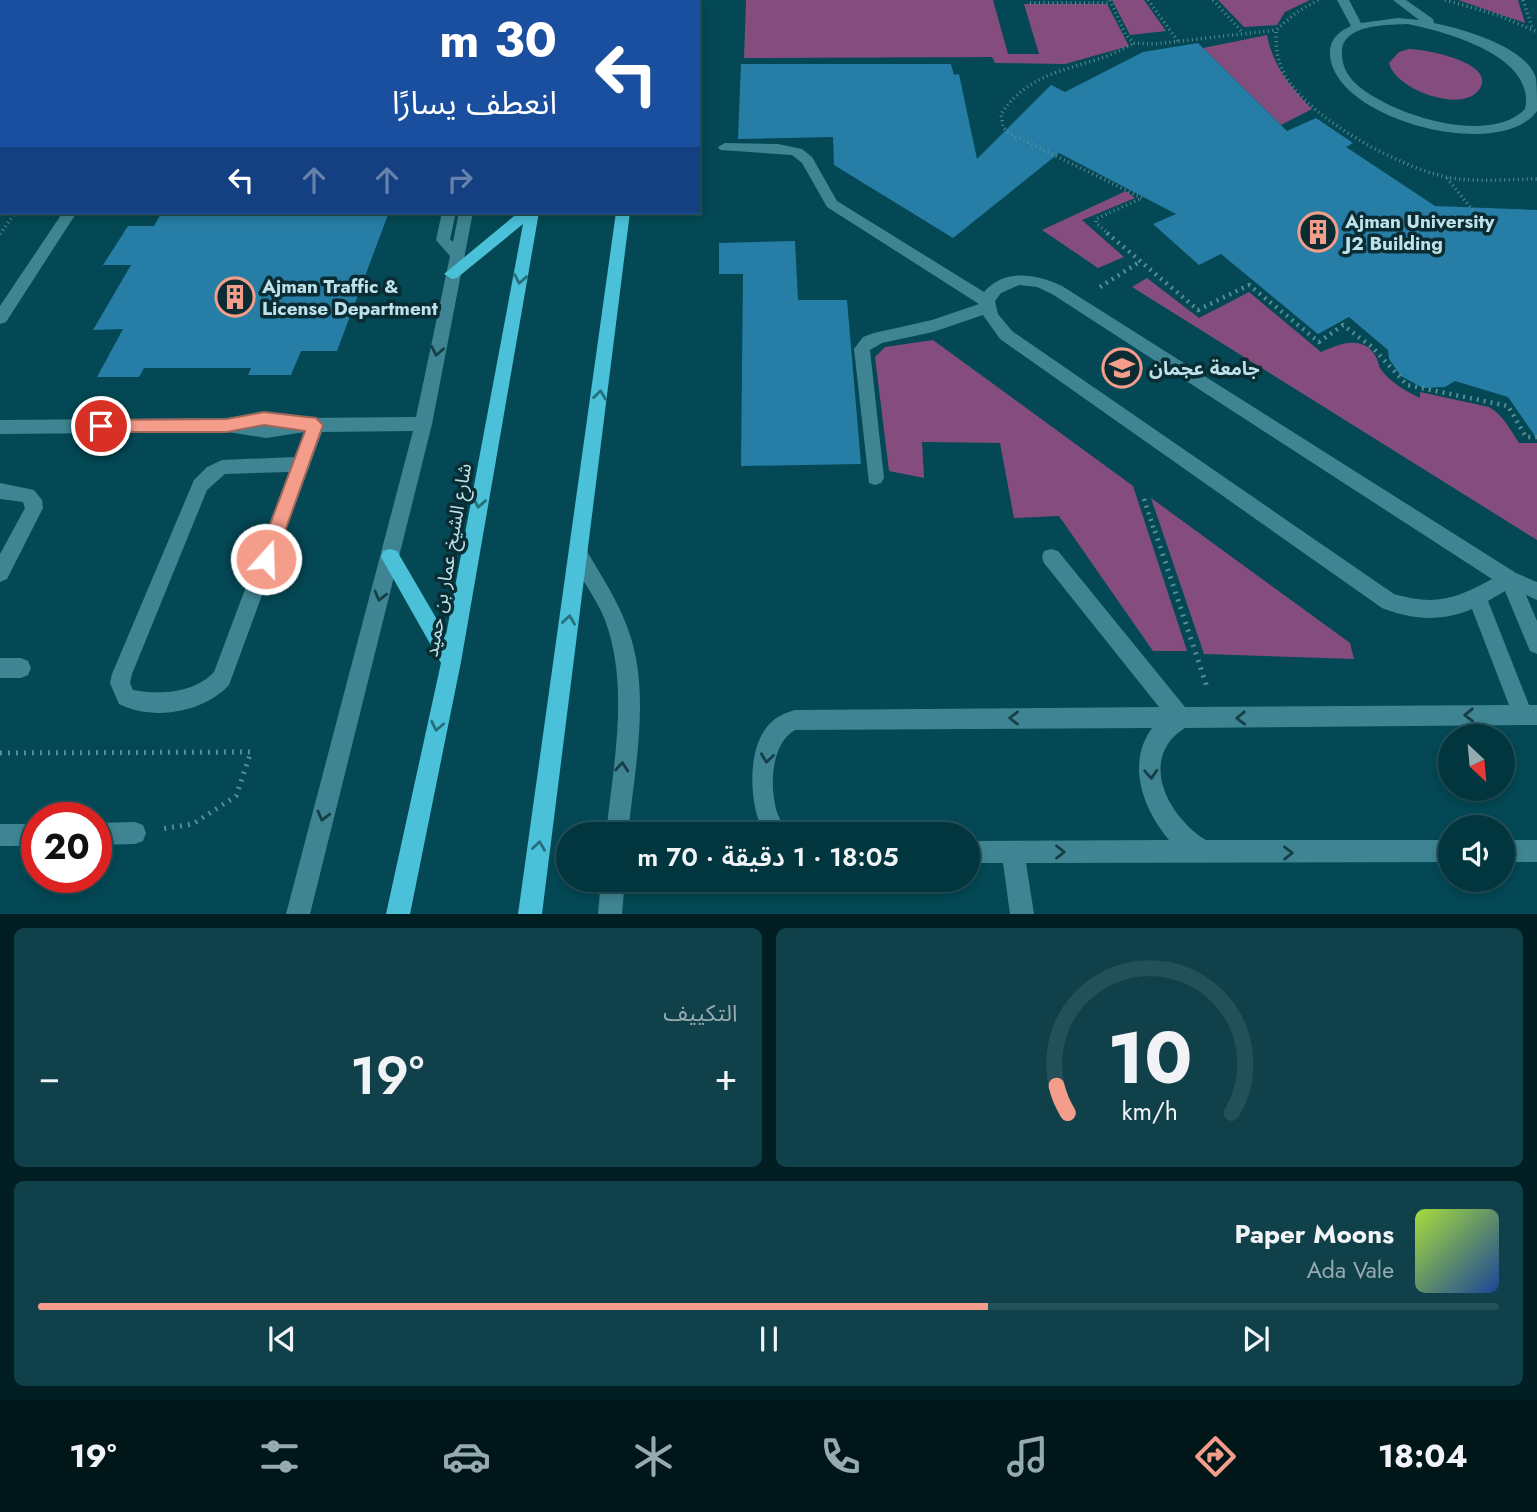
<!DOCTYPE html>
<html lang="ar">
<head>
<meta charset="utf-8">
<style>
	body { margin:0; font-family:Jost,"Noto Sans Arabic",sans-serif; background:#10414a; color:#f1f3f6; direction:rtl; height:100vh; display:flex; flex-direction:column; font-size:26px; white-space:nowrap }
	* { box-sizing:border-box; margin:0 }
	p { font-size:23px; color:#96abb0 }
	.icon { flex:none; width:38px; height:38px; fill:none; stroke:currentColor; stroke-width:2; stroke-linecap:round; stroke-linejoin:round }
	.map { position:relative; height:914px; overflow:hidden; direction:ltr }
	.panel { display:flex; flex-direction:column; gap:14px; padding:14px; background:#011e23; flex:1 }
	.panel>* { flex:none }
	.hud { position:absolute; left:0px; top:0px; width:700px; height:214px; box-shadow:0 4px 10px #0003,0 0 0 2px #235059; direction:rtl; background:#1a4fa0; color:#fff; overflow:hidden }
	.needle { width:46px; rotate:154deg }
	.controls { position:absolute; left:1438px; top:724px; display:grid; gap:14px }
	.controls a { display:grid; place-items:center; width:77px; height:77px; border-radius:50%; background:#02363f; box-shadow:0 4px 10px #0003,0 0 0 2px #235059; font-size:35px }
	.speed { position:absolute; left:21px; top:802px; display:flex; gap:14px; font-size:35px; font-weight:700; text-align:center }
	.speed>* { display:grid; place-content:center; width:91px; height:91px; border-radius:50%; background:#02363f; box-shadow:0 4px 10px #0003,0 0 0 2px #235059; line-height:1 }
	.speed .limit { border:10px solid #d22; background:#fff; color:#111 }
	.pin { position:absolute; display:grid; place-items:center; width:60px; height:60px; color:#fff; margin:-30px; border:4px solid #fff; border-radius:50%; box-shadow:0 2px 7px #0007 }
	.me { position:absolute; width:77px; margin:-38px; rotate:20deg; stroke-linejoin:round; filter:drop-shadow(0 0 5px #0008) }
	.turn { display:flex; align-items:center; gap:24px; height:147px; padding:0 28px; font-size:32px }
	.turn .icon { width:91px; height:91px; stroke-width:2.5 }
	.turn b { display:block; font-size:49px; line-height:60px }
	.lanes { display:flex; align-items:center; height:66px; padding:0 28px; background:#0003; justify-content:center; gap:35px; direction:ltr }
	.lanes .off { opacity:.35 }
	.big { font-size:52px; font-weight:600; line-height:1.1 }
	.panel .widget { flex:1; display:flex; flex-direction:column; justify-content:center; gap:10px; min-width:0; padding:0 24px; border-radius:10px; background:#10414a }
	.panel .dial { align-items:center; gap:0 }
	.dial svg { height:182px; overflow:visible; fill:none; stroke:#235059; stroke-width:7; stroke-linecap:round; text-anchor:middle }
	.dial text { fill:#f1f3f6; stroke:none }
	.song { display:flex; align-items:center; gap:21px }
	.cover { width:84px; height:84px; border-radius:10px; background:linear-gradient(135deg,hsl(80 70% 55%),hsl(220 70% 35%)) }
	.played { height:7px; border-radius:4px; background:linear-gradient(90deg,#f49d8b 65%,#235059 65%) }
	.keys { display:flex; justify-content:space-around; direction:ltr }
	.heat { display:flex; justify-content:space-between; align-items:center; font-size:38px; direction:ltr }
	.panel .tiles { flex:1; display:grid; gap:14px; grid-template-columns:1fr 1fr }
	.widget:last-child { grid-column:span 2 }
	.trip { position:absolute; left:556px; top:822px; width:424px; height:70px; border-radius:35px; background:#02363f; box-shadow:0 4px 10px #0003,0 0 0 2px #235059; font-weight:600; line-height:70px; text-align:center; direction:rtl }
	.dock { display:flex; height:112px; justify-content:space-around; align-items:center; background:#011619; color:#96abb0 }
	.dock .icon { width:49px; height:49px }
	.dock .active { color:#f49d8b }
	.dock b { font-size:32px; color:#f1f3f6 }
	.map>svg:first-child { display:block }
	.green { fill:#854d7d }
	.building { fill:#267ea6 }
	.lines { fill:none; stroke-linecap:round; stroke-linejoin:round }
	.path-far2 { stroke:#568d97; stroke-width:3.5; stroke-dasharray:1 3.5; stroke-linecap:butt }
	.path-far1 { stroke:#568d97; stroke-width:4.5; stroke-dasharray:2 5; stroke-linecap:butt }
	.path { stroke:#568d97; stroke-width:5; stroke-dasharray:2 6; stroke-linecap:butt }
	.minor { fill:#3f8492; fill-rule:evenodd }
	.major { fill:#4ac1d8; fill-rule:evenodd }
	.oneway { stroke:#276f7d }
	.oneway2 { stroke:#153e45 }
	.route { fill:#f49d8b; stroke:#9f665a; stroke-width:2 }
	.labels { text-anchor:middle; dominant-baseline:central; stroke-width:7; stroke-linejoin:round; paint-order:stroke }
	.poi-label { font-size:19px; font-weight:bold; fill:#bde2ea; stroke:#0a2c32; text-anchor:start }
	.street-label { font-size:19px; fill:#bde2ea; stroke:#0a2c32 }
</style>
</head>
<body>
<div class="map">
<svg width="1537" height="914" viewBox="0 0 1537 914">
	<rect width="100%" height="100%" fill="#034854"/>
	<path class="green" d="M746 0H993L1008 54H1039L1024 4H1107L1129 46 1065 64 995 63 992 57 744 58Z
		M1112 0H1144L1166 31 1130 35Z
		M1218 0H1310L1285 12 1277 25 1244 27Z
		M1458 0H1518L1525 23Z
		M1267 35C1273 66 1290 87 1312 109L1281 125 1203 48Z
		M1409 49C1424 49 1501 63 1478 91 1459 113 1395 89 1389 63L1399 52Z
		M1126 191 1135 198 1082 220 1124 257 1098 268 1042 230Z
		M1147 278 1199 318 1249 292 1321 352C1339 344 1363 334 1376 357 1378 360 1378 364 1380 368 1388 381 1407 392 1420 398V392L1489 407C1504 416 1509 428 1519 443H1537V540L1132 287Z
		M933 340 1133 486 1187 651H1153L1059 516 1014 518 1000 443 922 442 924 478 889 471 875 357 885 347Z
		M1151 498 1350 643 1354 659 1204 654Z"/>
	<path class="building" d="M1198 43 1287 131 1316 118 1353 143 1346 147 1435 206 1537 210V439L1508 397 1455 381 1445 387 1423 388 1401 376 1389 359 1388 350 1349 317 1318 334 1221 254 1199 265 1153 224 1176 214 1059 153 953 238 834 165 833 137 738 139 741 64H951L954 75 959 74 977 159 1051 85 1065 92 1143 52Z
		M162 212H389L337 351H301L291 375H248L251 368H144L139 377H97L123 329 93 330 131 265H103L128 226H154Z
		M795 241 798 300H847L861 464 741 466 743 274H719V243Z"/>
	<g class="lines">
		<path class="path-far2" d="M1110 0 1125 34 1134 43 1155 44 1276 30
			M1148 0 1178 41
			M1213 0 1243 33
			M1318 0 1297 12 1276 30C1276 42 1276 55 1281 67 1300 115 1397 166 1446 177 1476 183 1507 179 1537 179
			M1445 0 1498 15 1537 32
			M1523 0 1533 30
			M1030 3H1111
			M1447 178 1486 227
			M0 234 16 212
			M1109 234 1096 223V219L1142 198 1009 133 1003 127 1001 114C1035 63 1086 72 1134 43"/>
		<path class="path-far1" d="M1107 233 1198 310 1249 285 1319 342 1343 325 1372 347 1407 385 1508 406 1526 437H1537
			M1100 287 1141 261
			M1144 499 1155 533"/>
		<path class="path" d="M1155 531 1207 687
			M0 753 251 752 236 796 193 824 161 829"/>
		<path class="minor" d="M509 0H521L508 2Z
			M1337 0H1349L1361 23 1398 18 1419 20 1393 0H1406L1433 19 1434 23C1462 29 1526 46 1536 78 1537 88 1537 101 1537 111 1500 163 1332 119 1330 54 1329 40 1339 31 1351 26ZM1408 24C1442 31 1537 55 1525 109 1489 147 1388 114 1355 83 1347 75 1342 65 1342 54 1340 24 1387 25 1408 24Z
			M725 143 778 144 802 149 812 157 837 201 984 292C1006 268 1036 274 1062 286L1516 573 1537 582V600L1526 595 1537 621V654L1530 651 1505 591 1488 601 1529 705H1537V725L1185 728C1137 758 1168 817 1206 840H1451V862L1026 863 1034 914H1010L1003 863H968V841L1169 840C1143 809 1126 764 1152 728L795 730C770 744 769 790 778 815 781 822 786 828 789 835H765C748 806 745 741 775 719 780 715 788 712 795 710L1159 707 1044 563 1042 557 1044 551 1051 549 1058 551 1185 707 1509 705 1472 609C1441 622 1413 620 1382 608L1000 339 983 315 933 332 882 343 870 350 884 478 881 483 875 485 869 483 854 349 863 337 874 333 932 320 979 304 827 207 802 163 792 155 720 150 718 147ZM1019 285 1037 287 1052 294 1492 579C1455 599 1436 606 1394 594L1012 331 998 314 995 301 1001 293Z
			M63 212H77L6 322 0 324V306Z
			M442 212H456L450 239 453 242 459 212H473L432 424 310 914H286L413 431 322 432 229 685C203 713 153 721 119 704L110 683 112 674 194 480 207 467 222 460 295 457 305 432 266 438 228 432 0 434V420L227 418 263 413 298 418 416 417 450 256 436 240ZM289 472 214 672C194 693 162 695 133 690L130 683 132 674 207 490 225 474Z
			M0 483 34 490 42 500 43 508 7 579 0 582V554L25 508 23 502 0 499Z
			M578 546 585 548C602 577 621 605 631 638 650 700 634 772 628 835H606C613 765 630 688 605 620 596 597 579 577 569 554L571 548Z
			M0 658H21L28 661 31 668 28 675 21 678H0Z
			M135 822 143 825 146 833 143 841 135 844 96 845V823Z
			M0 824H37V846H0Z
			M1503 840H1537V862H1503Z
			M601 880H625L622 914H598Z"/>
		<path class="major" d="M570 0H582V2H570Z
			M610 0H622L609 2Z
			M645 0H657L644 2Z
			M519 212H539L461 662 410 914H386L441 663 381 557 383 551 390 549 397 551 446 635 523 224 457 278 452 279 444 274Z
			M616 212H630L542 914H518Z"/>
	</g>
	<defs><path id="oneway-chevron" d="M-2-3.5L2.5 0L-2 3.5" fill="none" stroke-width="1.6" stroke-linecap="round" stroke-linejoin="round" transform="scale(1.75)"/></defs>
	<g class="oneway">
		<use href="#oneway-chevron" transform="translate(520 279) rotate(100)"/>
		<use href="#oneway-chevron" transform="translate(600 395) rotate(-83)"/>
		<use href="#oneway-chevron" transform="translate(479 503) rotate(100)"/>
		<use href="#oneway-chevron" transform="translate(569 620) rotate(-82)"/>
		<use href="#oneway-chevron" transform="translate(437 726) rotate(102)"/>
		<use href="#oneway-chevron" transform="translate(539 846) rotate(-82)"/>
	</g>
	<g class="oneway2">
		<use href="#oneway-chevron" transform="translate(437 351) rotate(101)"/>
		<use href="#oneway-chevron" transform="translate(380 596) rotate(105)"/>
		<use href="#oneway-chevron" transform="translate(1469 715) rotate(179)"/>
		<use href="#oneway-chevron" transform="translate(1014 718) rotate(-180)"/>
		<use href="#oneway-chevron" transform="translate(1241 718) rotate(179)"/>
		<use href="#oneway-chevron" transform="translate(767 758) rotate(98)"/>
		<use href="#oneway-chevron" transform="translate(622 767) rotate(-85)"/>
		<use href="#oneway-chevron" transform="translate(1151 774) rotate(87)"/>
		<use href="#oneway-chevron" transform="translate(323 816) rotate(105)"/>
		<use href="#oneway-chevron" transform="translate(1060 852)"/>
		<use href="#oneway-chevron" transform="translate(1288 853) rotate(-1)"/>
	</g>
	<path class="route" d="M264 412 316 418 323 425 275 559 272 565 266 567 260 565 257 559 305 431 264 425 227 432H101L93 426 101 420 227 419Z"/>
	<defs>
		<g id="building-ring" transform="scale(2.0125)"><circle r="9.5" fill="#0a2c32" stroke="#f49d8b" stroke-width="1.5"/><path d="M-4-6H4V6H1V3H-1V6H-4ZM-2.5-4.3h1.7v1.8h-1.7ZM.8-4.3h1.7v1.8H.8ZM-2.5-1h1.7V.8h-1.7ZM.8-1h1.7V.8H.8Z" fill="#f49d8b"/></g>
		<g id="university-ring" transform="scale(2.0125)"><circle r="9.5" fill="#0a2c32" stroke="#f49d8b" stroke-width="1.5"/><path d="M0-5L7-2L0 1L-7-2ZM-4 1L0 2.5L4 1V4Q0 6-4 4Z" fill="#f49d8b"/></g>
	</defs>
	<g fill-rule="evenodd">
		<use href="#building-ring" x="1318" y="232"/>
		<use href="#building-ring" x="235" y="297"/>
		<use href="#university-ring" x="1122" y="368"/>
	</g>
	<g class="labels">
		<g class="poi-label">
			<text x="1345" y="221">Ajman University<tspan x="1345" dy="22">J2 Building</tspan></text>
			<text x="262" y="286">Ajman Traffic &amp;<tspan x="262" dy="22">License Department</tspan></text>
			<text x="1149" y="368">جامعة عجمان</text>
		</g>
		<g class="street-label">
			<text transform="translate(448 560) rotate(-80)">شارع الشيخ عمار بن حميد</text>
		</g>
	</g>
</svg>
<div class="controls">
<a><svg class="needle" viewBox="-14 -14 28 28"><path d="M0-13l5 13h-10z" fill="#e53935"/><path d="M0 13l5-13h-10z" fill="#96abb0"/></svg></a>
<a><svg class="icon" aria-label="sound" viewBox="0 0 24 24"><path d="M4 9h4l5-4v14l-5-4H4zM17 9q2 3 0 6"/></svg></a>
</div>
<div class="speed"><div class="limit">20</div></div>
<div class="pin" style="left:101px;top:426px;background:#d93025"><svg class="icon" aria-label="arrive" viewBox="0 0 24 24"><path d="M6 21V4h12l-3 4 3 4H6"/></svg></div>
<svg class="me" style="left:266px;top:559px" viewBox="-20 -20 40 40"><circle r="17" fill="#f49d8b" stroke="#fff" stroke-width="3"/><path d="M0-11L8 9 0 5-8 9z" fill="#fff"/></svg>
<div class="trip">18:05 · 1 دقيقة · 70 m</div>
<div class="hud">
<div class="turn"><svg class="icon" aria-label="left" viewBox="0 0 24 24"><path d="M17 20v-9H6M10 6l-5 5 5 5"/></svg><div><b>30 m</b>انعطف يسارًا</div></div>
<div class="lanes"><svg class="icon" aria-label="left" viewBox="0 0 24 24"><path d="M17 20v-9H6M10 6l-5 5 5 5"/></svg><svg class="icon off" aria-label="ahead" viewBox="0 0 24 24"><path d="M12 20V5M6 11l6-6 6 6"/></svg><svg class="icon off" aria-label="ahead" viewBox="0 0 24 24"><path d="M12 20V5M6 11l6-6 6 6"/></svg><svg class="icon off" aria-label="right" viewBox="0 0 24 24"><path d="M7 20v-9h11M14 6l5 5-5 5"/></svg></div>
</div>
</div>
<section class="panel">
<div class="tiles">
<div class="widget dial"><svg viewBox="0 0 100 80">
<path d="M14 69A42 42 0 1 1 86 69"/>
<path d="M14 69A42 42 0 0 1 9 57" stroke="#f49d8b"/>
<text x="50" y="56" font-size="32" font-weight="700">10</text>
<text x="50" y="72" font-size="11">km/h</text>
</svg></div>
<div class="widget"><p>التكييف</p>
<div class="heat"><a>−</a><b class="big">19°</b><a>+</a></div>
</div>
<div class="widget">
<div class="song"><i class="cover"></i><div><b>Paper Moons</b><p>Ada Vale</p></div></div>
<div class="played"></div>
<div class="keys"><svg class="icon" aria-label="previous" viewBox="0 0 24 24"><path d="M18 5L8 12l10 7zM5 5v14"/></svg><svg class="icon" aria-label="pause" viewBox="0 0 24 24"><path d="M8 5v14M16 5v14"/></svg><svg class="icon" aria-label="next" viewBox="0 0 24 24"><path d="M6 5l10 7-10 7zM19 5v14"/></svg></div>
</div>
</div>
</section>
<nav class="dock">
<b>18:04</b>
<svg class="icon active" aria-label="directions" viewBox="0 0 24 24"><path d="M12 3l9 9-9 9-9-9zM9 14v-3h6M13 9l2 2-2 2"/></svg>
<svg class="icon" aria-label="music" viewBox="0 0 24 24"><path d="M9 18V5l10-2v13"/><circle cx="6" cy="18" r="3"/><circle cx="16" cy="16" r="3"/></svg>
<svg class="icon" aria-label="phone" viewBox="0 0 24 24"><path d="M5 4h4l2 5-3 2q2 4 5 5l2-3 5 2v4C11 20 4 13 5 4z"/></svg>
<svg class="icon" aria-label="climate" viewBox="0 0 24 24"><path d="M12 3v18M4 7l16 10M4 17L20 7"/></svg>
<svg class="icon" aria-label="car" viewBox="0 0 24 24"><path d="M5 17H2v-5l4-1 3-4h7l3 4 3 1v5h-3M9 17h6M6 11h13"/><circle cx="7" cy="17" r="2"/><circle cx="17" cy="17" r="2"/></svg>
<svg class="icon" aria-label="filters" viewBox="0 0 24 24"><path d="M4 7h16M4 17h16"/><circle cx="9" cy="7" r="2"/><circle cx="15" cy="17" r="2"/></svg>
<b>19°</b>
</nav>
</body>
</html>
